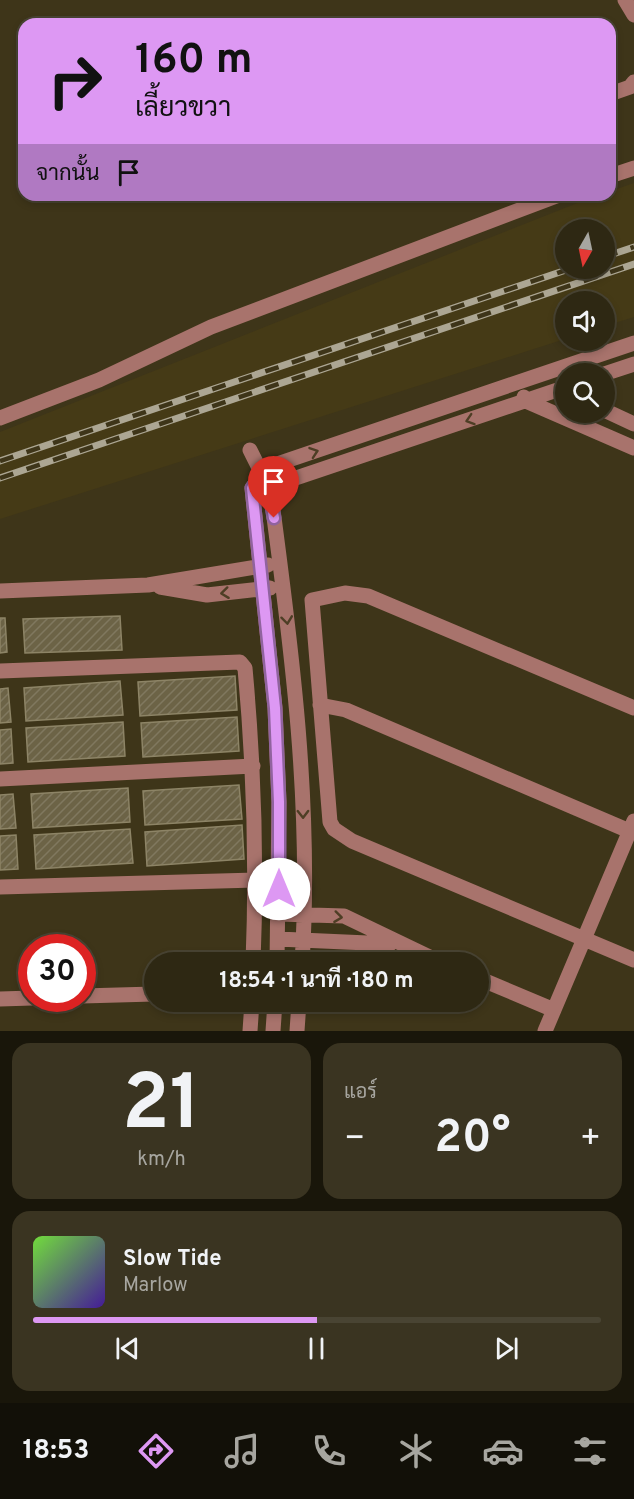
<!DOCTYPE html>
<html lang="th">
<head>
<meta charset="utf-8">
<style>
	body { margin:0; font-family:Overpass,Sarabun,sans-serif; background:#3a3421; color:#f1f3f6; height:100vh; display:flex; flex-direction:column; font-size:22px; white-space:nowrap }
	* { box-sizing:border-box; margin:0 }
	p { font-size:20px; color:#a7a6a0 }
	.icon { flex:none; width:33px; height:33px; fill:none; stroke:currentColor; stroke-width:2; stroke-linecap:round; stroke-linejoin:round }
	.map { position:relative; height:1031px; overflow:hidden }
	.details { display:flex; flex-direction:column; gap:12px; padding:12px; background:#19160a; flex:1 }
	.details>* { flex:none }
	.banner { position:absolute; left:18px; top:18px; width:598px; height:183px; border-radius:18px; box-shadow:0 3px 9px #0003,0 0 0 2px #494433; background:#dd98f3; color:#111; overflow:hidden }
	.needle { width:39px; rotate:189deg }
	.fabs { position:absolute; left:555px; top:219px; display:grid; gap:12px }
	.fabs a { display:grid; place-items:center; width:60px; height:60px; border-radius:50%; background:#2e2813; box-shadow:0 3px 9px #0003,0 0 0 2px #494433; font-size:30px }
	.speed { position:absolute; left:18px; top:934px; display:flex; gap:12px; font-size:30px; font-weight:700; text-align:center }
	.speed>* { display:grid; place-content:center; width:78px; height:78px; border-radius:50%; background:#2e2813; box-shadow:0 3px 9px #0003,0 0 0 2px #494433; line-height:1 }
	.speed .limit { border:9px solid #d22; background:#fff; color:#111 }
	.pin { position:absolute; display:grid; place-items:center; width:51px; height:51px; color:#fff; margin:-62px -26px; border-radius:50% 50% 50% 0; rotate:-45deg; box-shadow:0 0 6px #0007 }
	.pin .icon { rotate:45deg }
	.me { position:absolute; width:66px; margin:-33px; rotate:0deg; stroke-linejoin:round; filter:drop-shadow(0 0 4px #0008) }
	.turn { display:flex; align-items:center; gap:21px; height:126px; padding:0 18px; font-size:27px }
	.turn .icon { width:78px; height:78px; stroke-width:2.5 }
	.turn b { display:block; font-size:42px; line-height:51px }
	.then { display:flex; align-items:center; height:57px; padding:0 18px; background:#0003; gap:12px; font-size:22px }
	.big { font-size:45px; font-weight:700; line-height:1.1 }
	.details .card { flex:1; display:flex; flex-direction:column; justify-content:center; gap:9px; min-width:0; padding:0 21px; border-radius:18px; background:#3a3421 }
	.details .dial { align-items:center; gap:0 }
	.dial b { font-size:78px; line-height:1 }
	.song { display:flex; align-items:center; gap:18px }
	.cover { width:72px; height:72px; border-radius:9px; background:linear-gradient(135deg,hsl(100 70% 55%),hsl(260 70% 35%)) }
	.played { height:6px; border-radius:3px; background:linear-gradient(90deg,#dd98f3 50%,#494433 50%) }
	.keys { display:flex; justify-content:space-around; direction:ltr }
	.heat { display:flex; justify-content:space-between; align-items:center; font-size:33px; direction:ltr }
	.details .tiles { flex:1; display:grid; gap:12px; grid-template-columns:1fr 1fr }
	.card:last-child { grid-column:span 2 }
	.trip { position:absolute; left:144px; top:952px; width:345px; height:60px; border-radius:30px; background:#2e2813; box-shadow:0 3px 9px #0003,0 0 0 2px #494433; font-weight:700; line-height:60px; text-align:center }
	.menu { display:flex; height:96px; justify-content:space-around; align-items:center; background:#121008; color:#a7a6a0 }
	.menu .icon { width:42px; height:42px }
	.menu .on { color:#dd98f3 }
	.menu b { font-size:27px; color:#f1f3f6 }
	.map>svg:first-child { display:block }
	.built { fill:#453a16; fill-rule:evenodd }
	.building { fill:url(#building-hatch); stroke:#8d8466; stroke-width:1.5 }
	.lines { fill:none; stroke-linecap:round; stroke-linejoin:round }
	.minor { stroke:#a8736c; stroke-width:15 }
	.rail-casing { stroke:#aca693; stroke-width:7 }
	.rail { stroke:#3e3519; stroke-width:4.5; stroke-dasharray:14; stroke-linecap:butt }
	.oneway { stroke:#4e3e25 }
	.route-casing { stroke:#90639e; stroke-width:15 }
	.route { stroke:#dd98f3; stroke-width:10 }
</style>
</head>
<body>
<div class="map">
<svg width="634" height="1031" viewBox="0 0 634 1031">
	<defs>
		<pattern id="building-hatch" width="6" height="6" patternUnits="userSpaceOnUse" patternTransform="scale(1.5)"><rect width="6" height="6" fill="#6c6346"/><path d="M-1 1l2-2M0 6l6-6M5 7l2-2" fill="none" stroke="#80785f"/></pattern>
	</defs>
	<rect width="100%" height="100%" fill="#3e3519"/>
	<path class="built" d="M634 183V317L605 326 604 302H566L565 339 0 519V432L580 202 600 195H610L611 191ZM566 230H604V268H566Z"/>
	<path class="building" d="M120 616 122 650 25 653 23 619Z
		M0 618H5L7 652 0 653Z
		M235 676 237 710 140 716 138 682Z
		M120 681 123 715 26 721 24 688Z
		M8 688 11 722 0 723V689Z
		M237 717 239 751 143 757 141 723Z
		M123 722 125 756 28 762 26 728Z
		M11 729 13 763 0 764V730Z
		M239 785 242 819 145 825 143 791Z
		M128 788 130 822 33 828 31 794Z
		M13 794 16 828 0 829V795Z
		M242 825 244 859 147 866 145 832Z
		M130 829 133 863 36 869 34 835Z
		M16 835 18 869 0 870V836Z"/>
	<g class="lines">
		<path class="minor" d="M625 0 634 15
			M610 94 630 87 634 82
			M610 176 634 168
			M604 374 634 364
			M524 397 526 401 634 448
			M604 410 634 424
			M0 418 99 380 211 327 559 195
			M250 450 266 482
			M160 587 207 595 270 588
			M0 591 148 585 268 565
			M0 671 240 662 245 668C254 767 257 864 253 963
			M320 705 346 710 634 833
			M634 708 368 596 345 593 312 600 330 822 334 829 352 841 634 960
			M0 779 253 766
			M0 887 256 880
			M279 914 344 916 442 963
			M278 939 390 944
			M277 963 279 802 275 708 252 488 261 475 277 464 634 343
			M302 963C312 806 292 651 271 495L272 489 287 481 566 387
			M478 978 554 1010
			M82 996 154 994
			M0 999 32 998
			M250 1031 252 1002
			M273 1031 275 1002
			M297 1031 299 1002
			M545 1031 634 821"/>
		<g class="rail-casing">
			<path id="rail" d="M604 257 634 247
				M0 461 572 268
				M0 478 634 264"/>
		</g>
		<use href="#rail" class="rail"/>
	</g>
	<defs><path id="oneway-chevron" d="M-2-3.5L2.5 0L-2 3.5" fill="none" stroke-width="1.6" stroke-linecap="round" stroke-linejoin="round" transform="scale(1.5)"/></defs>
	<g class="oneway">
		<use href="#oneway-chevron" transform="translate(470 420) rotate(162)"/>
		<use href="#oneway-chevron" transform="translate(314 452) rotate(-19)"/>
		<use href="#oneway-chevron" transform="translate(225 593) rotate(173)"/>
		<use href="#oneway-chevron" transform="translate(287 620) rotate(83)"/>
		<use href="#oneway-chevron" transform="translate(303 814) rotate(89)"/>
		<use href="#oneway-chevron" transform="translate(338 917) rotate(7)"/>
	</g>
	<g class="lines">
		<g class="route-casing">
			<path id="route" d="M274 518 270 495 272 489 261 476 252 488 275 708 279 802V889"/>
		</g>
		<use href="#route" class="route"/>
	</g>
</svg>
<div class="fabs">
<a><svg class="needle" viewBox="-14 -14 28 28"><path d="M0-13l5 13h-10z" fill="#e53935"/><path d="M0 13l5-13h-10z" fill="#a7a6a0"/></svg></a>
<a><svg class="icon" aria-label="sound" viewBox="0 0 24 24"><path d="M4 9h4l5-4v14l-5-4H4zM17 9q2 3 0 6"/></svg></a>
<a><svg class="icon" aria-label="search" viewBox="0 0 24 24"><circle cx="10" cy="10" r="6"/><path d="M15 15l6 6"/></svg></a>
</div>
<div class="speed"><div class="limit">30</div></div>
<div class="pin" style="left:274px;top:518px;background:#d93025"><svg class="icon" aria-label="arrive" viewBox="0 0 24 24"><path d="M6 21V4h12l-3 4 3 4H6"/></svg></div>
<svg class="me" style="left:279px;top:889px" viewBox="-20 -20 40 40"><circle r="19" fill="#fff"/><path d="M0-13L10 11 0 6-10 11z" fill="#dd98f3"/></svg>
<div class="trip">18:54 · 1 นาที · 180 m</div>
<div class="banner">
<div class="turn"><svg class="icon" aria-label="right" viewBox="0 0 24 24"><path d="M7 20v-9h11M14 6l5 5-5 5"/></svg><div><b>160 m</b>เลี้ยวขวา</div></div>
<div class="then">จากนั้น<svg class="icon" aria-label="arrive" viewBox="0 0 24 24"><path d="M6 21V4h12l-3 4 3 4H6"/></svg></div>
</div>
</div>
<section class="details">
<div class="tiles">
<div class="card dial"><b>21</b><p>km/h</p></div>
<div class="card"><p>แอร์</p>
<div class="heat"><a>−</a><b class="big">20°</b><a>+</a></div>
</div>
<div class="card">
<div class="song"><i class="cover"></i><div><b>Slow Tide</b><p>Marlow</p></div></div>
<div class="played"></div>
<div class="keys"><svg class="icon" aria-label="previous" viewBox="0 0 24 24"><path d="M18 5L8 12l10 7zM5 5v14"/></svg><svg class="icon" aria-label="pause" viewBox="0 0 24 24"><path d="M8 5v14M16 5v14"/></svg><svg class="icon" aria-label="next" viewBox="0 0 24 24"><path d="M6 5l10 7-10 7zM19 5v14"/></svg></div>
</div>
</div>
</section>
<nav class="menu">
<b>18:53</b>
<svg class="icon on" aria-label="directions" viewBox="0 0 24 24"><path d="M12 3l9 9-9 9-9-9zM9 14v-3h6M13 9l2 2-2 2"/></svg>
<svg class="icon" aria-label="music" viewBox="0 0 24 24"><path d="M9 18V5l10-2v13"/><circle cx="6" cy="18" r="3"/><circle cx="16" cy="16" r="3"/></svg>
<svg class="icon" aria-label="phone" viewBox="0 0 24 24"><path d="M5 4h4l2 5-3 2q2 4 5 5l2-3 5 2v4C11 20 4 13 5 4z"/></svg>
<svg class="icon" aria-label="climate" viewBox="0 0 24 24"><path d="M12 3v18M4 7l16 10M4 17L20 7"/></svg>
<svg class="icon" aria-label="car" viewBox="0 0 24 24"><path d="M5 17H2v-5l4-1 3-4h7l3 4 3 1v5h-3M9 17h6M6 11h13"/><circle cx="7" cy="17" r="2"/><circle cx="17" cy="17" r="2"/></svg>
<svg class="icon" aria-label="filters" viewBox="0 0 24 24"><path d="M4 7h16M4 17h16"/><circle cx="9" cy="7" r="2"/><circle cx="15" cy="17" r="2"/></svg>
</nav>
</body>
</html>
